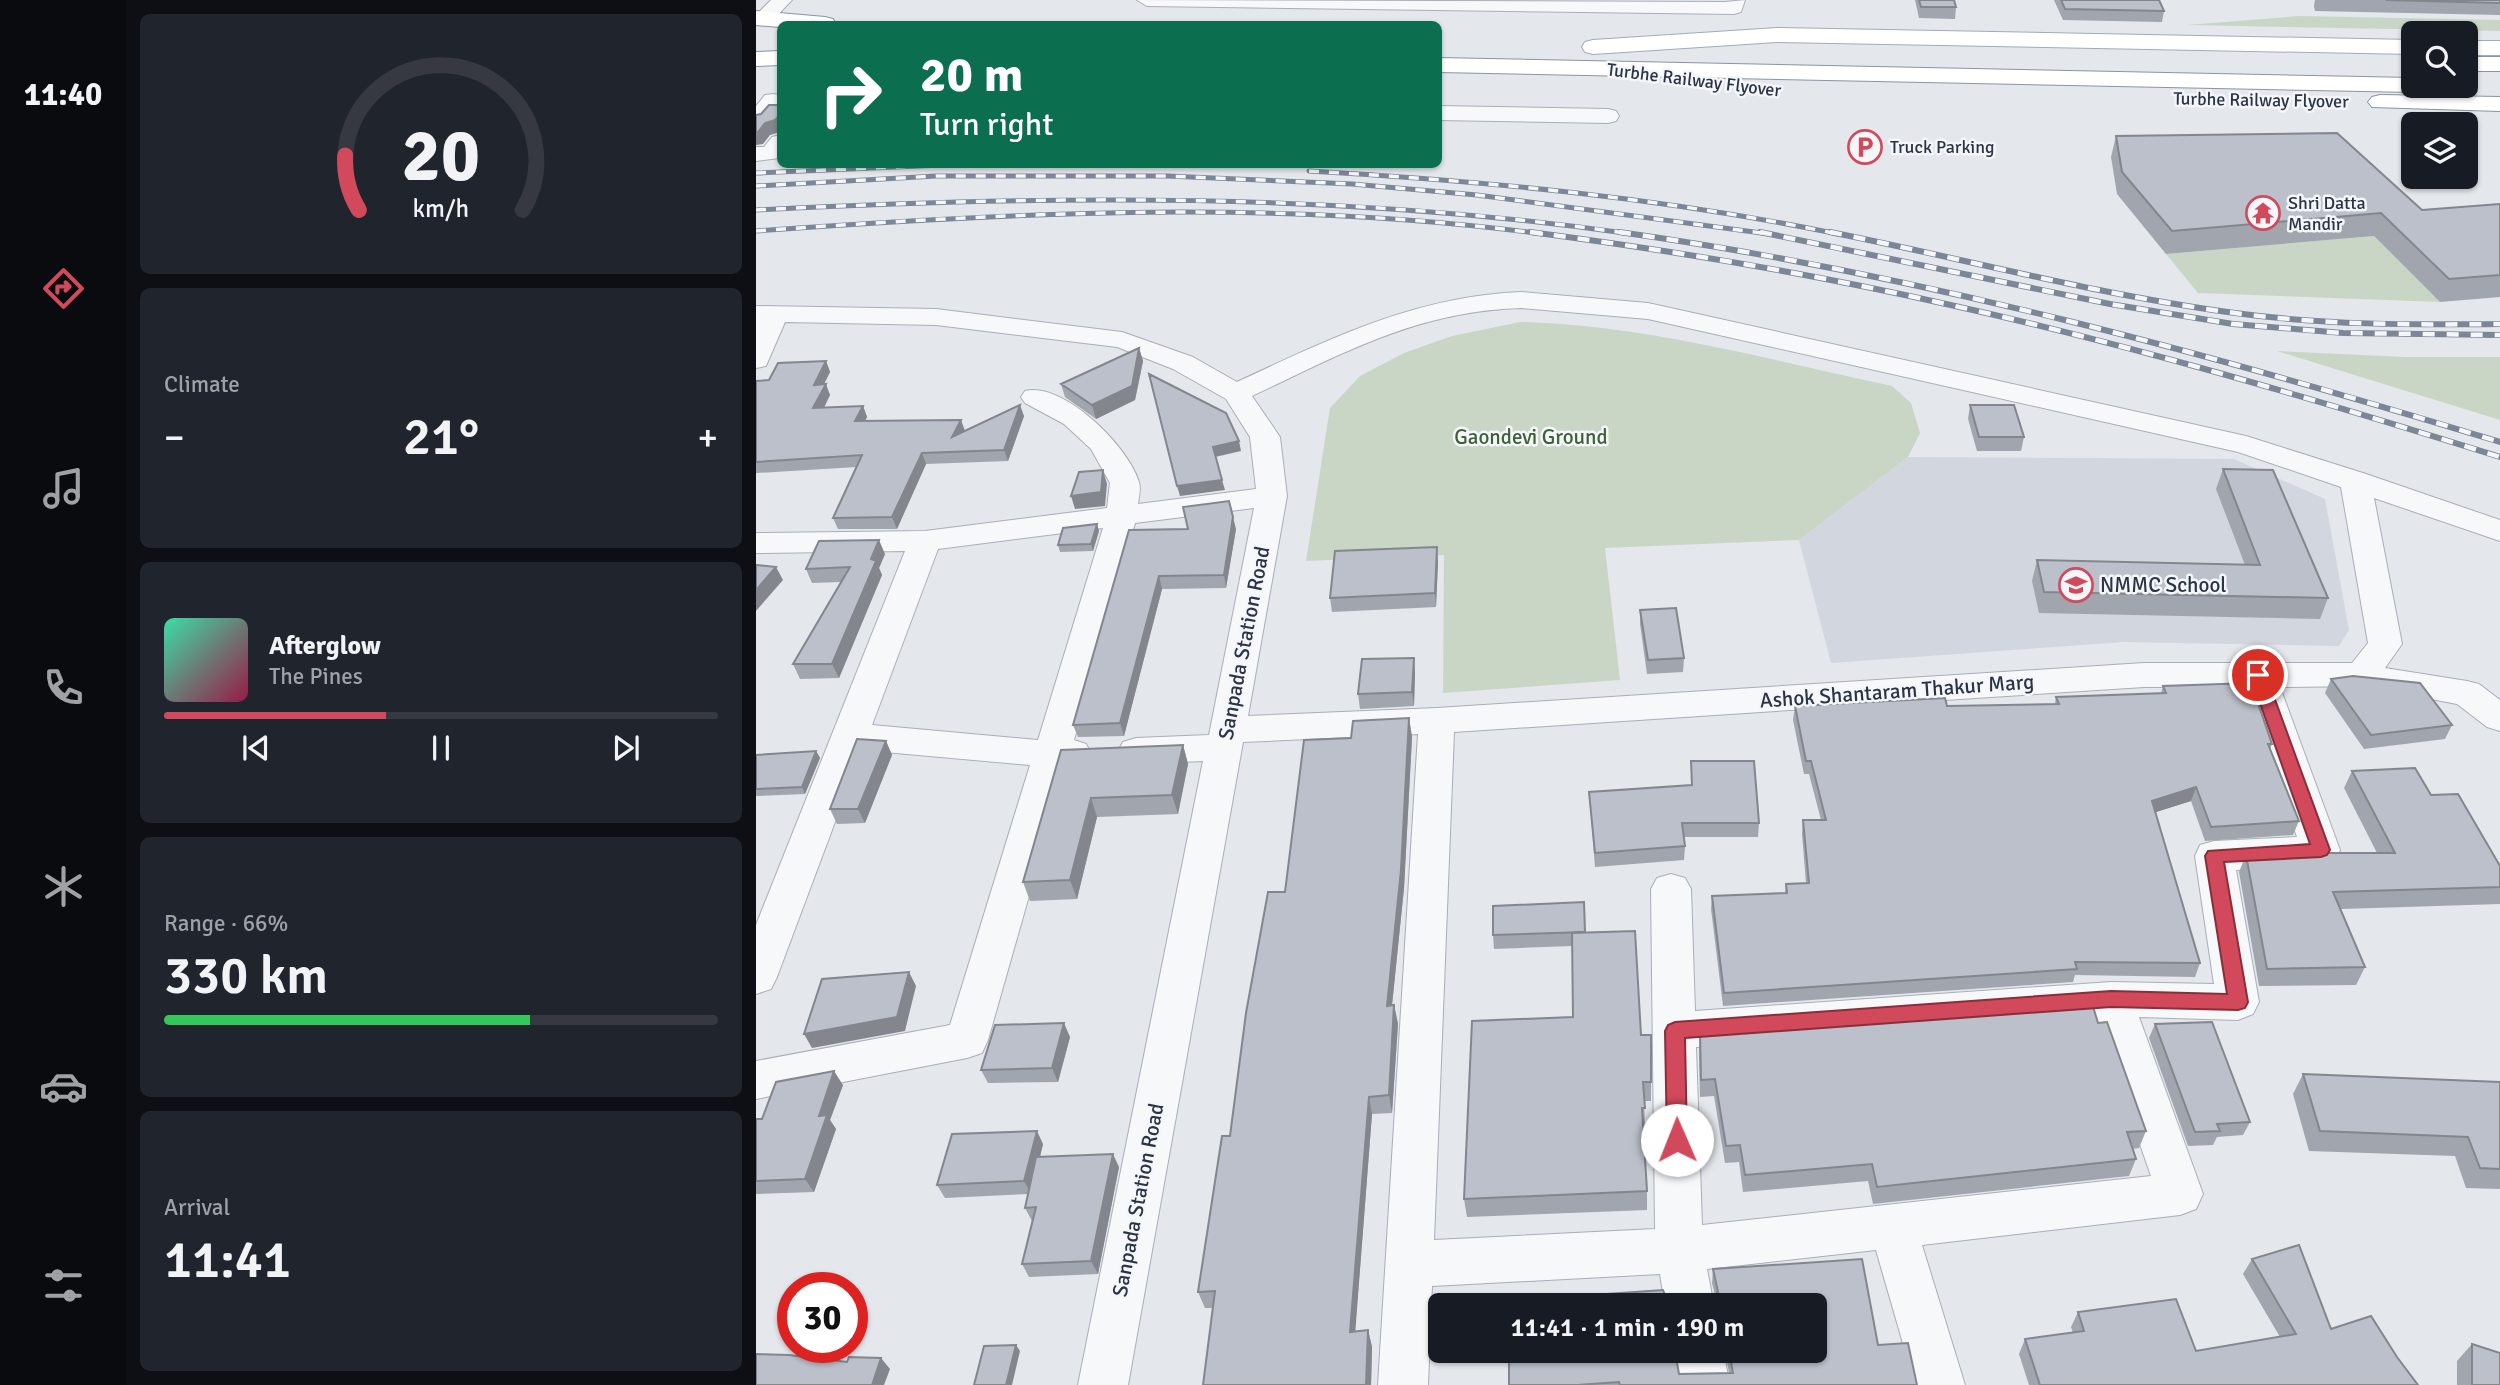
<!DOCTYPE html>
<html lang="en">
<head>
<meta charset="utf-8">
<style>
	body { margin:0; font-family:Signika,sans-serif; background:#20242c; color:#f1f3f6; height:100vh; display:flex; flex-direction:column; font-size:26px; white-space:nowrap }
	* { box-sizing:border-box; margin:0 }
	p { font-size:23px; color:#9ea1a6 }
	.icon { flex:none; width:38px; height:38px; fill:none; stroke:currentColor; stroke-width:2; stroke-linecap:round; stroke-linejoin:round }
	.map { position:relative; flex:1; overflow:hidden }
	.details { display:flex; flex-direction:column; gap:14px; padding:14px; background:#0d0f14; width:630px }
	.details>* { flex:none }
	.guide { position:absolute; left:21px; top:21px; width:665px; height:147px; border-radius:10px; box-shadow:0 2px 5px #0004; background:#0b6e4f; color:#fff; overflow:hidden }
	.fabs { position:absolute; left:1645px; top:21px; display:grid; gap:14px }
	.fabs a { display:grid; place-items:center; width:77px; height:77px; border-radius:10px; background:#171b24; box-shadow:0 2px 5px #0004; font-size:35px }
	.speed { position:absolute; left:21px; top:1272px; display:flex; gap:14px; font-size:35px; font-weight:700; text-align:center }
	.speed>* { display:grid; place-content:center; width:91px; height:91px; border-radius:50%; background:#171b24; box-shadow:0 2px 5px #0004; line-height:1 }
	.speed .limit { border:10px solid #d22; background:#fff; color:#111 }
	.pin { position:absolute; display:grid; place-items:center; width:60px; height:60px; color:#fff; margin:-30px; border:4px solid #fff; border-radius:50%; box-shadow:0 2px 7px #0007 }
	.me { position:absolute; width:77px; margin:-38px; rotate:359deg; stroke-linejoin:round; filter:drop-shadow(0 0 5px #0008) }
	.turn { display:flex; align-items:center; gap:24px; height:147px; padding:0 28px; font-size:32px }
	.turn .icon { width:91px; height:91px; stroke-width:2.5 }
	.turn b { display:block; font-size:49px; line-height:60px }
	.big { font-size:52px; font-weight:600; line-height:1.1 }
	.details .widget { flex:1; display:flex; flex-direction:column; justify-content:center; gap:10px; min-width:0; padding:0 24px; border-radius:10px; background:#20242c }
	.details .dial { align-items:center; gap:0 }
	.dial svg { height:182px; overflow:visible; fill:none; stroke:#363941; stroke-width:7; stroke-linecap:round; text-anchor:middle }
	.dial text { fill:#f1f3f6; stroke:none }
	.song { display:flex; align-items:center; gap:21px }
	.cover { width:84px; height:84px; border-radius:10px; background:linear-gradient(135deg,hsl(160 70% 55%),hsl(340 70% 35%)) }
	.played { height:7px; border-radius:4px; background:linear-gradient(90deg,#d1495b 40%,#363941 40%) }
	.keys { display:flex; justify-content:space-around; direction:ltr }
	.heat { display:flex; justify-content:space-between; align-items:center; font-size:38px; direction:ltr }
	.charge { height:10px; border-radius:5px; background:linear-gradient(90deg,#34c759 66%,#363941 0) }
	.trip { position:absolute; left:672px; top:1293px; width:399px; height:70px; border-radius:10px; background:#171b24; box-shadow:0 2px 5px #0004; font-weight:600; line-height:70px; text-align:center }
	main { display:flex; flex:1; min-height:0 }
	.dock { display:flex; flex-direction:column; width:126px; justify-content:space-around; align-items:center; background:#090b0e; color:#9ea1a6 }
	.dock .icon { width:49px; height:49px }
	.dock .current { color:#d1495b }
	.dock b { font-size:32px; color:#f1f3f6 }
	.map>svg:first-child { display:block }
	.built { fill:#d2d6de }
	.green { fill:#c9d6c5 }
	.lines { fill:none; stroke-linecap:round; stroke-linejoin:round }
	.street-casing { stroke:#a9aeb7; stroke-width:2 }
	.primary-casing { stroke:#a3abb8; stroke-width:2 }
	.highway-casing { stroke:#8b94a3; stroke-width:2 }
	.street { fill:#f7f8fa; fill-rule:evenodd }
	.primary { fill:#fff; fill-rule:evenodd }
	.highway { fill:#fff; fill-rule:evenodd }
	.rail-far1-casing { stroke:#7d8696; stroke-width:5 }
	.rail-casing { stroke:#7d8696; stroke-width:6 }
	.rail-far1 { stroke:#f4f6f9; stroke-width:3.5; stroke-dasharray:10; stroke-linecap:butt }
	.rail { stroke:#f4f6f9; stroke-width:4.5; stroke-dasharray:12; stroke-linecap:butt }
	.wall { fill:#a1a5ae }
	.shaded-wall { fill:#83868d }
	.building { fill:#bbc0ca; stroke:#83868d; stroke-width:2 }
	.route { fill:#d1495b; stroke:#882f3b; stroke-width:2 }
	.labels { text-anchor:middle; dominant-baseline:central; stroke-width:5; stroke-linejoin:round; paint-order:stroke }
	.far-street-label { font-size:18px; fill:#2b3445; stroke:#f4f6f9 }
	.far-poi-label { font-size:18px; fill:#2b3445; stroke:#f4f6f9; text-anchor:start }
	.park-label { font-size:21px; fill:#3f6138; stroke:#f4f6f9 }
	.poi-label { font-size:21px; fill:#2b3445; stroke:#f4f6f9; text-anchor:start }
	.street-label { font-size:21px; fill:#2b3445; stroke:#f4f6f9 }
</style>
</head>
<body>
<main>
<nav class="dock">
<b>11:40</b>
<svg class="icon current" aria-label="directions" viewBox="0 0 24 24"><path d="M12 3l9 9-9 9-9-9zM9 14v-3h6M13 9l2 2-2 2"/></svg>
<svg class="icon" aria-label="music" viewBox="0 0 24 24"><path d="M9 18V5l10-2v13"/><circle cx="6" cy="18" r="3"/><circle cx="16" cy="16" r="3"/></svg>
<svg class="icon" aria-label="phone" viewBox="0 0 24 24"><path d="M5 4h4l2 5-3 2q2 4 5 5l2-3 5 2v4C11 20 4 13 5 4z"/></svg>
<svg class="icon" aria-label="climate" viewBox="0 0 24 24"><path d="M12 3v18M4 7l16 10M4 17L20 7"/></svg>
<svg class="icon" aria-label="car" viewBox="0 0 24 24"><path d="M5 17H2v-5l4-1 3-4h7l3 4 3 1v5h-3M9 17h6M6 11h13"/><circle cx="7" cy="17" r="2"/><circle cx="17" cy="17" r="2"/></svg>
<svg class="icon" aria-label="filters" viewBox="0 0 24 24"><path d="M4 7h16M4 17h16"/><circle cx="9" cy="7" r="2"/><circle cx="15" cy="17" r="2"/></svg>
</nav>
<section class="details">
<div class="widget dial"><svg viewBox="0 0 100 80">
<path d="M14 69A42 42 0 1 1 86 69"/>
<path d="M14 69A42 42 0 0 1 8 45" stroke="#d1495b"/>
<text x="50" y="56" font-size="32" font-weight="700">20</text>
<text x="50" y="72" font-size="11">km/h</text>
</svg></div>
<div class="widget"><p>Climate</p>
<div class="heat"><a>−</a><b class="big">21°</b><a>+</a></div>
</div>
<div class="widget">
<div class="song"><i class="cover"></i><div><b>Afterglow</b><p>The Pines</p></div></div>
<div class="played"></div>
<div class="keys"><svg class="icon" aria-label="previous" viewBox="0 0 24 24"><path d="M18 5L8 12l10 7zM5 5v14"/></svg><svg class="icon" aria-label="pause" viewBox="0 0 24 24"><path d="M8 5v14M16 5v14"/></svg><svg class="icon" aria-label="next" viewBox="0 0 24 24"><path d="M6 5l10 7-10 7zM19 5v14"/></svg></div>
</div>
<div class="widget"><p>Range · 66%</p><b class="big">330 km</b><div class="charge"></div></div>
<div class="widget"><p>Arrival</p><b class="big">11:41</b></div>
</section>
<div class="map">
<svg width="1744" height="1385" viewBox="0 0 1744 1385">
	<rect width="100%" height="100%" fill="#e4e7ec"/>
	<path class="built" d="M1152 457 1478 459 1569 499 1593 630 1583 646 1367 642 1075 663 1043 540Z"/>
	<path class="green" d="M1543 16 1744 20V31L1431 25Z
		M1618 236 1684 302 1442 293 1410 254Z
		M764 322C890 325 1013 360 1136 386L1155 403 1164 433 1152 457 1043 540 849 548 864 680 687 693 688 555 550 561 574 408 604 376 648 353 696 336Z
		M1521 351 1649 357H1744V420Z"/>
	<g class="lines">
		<g class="street-casing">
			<path id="street" d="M15 0H36L14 23H0V15Z
				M381 0 969 2 989 0 985 12 978 14 391 6Z
				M17 94 24 95V105L8 124 0 126V106L9 95Z
				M682 106 852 109 860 111 863 116 860 121 852 123 682 120Z
				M24 135 23 158 0 161V147H8L16 137Z
				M765 292 892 303 1490 436 1610 474 1744 520V541L1618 498 1646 644 1629 668 1711 681 1723 684 1744 700V731L1731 727 1701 704 1607 686 1524 687 1584 850 1579 860 1565 865 1480 870 1503 1002 1497 1014 1482 1020 1383 1017 1447 1194 1440 1209 1424 1215 1166 1245 1209 1385H1159L1120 1250 951 1269 958 1306H909L904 1274 676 1286 672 1385H622L662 734 487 742 372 1385H322L447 761 380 764 367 760 362 751 367 742 380 738 453 735 498 508 379 523 318 740 330 744 335 753 330 762 310 766 232 1040 226 1053 211 1058 0 1099V1061L194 1025 274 765 106 750 21 977 15 989 0 994V925L149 551 0 553V533L169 531 351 508 354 483 335 449 308 424 269 403 265 397 269 391C307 381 373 447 383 482 385 488 383 497 382 504L500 489 494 437 470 399 417 369 361 347 180 325 29 322 10 366 0 368V306L180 309 366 332 437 357 481 382C573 339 661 296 765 292ZM765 308 892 319 1482 452 1585 487 1612 643 1596 663H1388L681 708 492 716 531 496 524 437 496 396C587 353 662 311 765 308ZM347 528 282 740 116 725 182 549ZM1388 687H1489L1541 837 1458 841 1444 845 1439 856 1458 984 1355 982 939 1011 935 889 929 878 915 874 901 878 895 889 899 1229 678 1240 698 732ZM1340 1018 1395 1176 946 1225 940 1047Z
				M917 1351H967L974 1385H924Z"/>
		</g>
		<g class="primary-casing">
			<path id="primary" d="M1021 28 1657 40V54L1021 42 837 54 829 52 826 47 829 42 837 40Z
				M1710 41H1744V55H1710Z"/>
		</g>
		<g class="highway-casing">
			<path id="highway" d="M0 11 69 17 77 19 80 24H24V27L0 25Z
				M24 51V65L0 66V52Z
				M1710 57H1744V71H1710Z
				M682 58 1657 78V86H1668L1665 90 1657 92 682 72Z
				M1624 95 1744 97V111L1616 107 1612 102 1616 97Z"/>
		</g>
		<use href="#street" class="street"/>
		<use href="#primary" class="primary"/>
		<use href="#highway" class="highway"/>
		<g class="rail-far1-casing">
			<path id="rail-far1" d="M553 171C730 181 908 198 1082 234
				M0 173 186 165H346
				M0 186 180 176H411L596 184 721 195 1013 234
				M0 210C293 195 585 192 876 234
				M0 231C262 212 526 199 787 234"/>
		</g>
		<g class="rail-casing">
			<path id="rail" d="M774 232C913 250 1052 273 1190 304 1377 345 1561 400 1744 457
				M863 232C1163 274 1455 354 1744 442
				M1004 232 1354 304 1477 324 1587 333 1744 335
				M1074 232C1209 259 1342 295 1479 313 1567 325 1656 325 1744 324"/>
		</g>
		<use href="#rail-far1" class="rail-far1"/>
		<use href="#rail" class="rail"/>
	</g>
	<path class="wall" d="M1159 0H1198L1200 7 1199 19 1163 18Z
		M1298 0H1403L1408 11 1406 22 1307 20Z
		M1559 0H1744V15L1559 11 1558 6Z
		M1360 136 1666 210 1744 204V297L1684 302 1618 236 1410 254 1361 194 1355 157Z
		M383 348 387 361 379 400 340 419 309 397 305 384Z
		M70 361 74 372 68 384 74 395 68 408 107 406 111 417 109 421 205 420 208 431 268 416 252 461 170 464 141 529H82L77 518 101 467 0 473V381L13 380Z
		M1214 405 1268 437 1265 451H1221L1212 419Z
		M1467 469 1572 598 1564 619 1283 613 1276 581 1281 560 1489 565 1460 489Z
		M341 524 343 531 337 551 304 552 302 545Z
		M480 529 470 588 406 589 368 736 322 737 317 725 373 530Z
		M129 554 123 568 126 575 83 678 44 679 37 664 85 582 56 583 50 569Z
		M682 561 680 607 576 612 574 598Z
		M884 610 928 658 927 672 891 674 884 624Z
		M658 658 659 672 658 706 604 709 602 694Z
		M1575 679 1696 725 1689 739 1608 749 1569 693Z
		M1407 686 1516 744 1514 749 1543 821 1537 835 1449 841 1435 801 1399 812 1444 963 1439 977 1319 975 1317 982 967 1006 955 909 956 896 1029 893 1030 884 1050 883 1046 834 1047 820H1065L1053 774H1048L1037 720 1039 706H1191L1299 704 1300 697 1405 693Z
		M653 718 656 737 648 888 636 1006 638 1005 642 1024 636 1113 616 1114 599 1331 612 1330 616 1347 615 1385H447L457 1308H449L442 1292 474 1136 529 892 595 738Z
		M130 741 136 755 109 823 81 824 74 809Z
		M427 745 432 764 422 814 341 817 321 899 274 901 267 882 305 750Z
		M60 751 64 758 49 794 0 796V755Z
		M935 761 1003 823 1002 837H928L929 846 928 860 839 867 833 792 935 786Z
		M1596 771 1675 795 1744 866V904L1585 909 1609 967 1600 985 1503 986 1483 872 1490 855 1621 853 1588 788Z
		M737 906 829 932 885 1035 895 1082V1101H888L889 1126H887L891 1191V1210L711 1217 708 1199 817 1017 816 946 738 949 737 935Z
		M1342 1023 1390 1131 1383 1148 1377 1149 1380 1159 1373 1176 1117 1204 1112 1181 987 1192 983 1162 969 1163 958 1096 944 1097 943 1050 944 1032Z
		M1399 1024 1494 1122 1487 1135 1461 1137 1457 1145 1432 1146 1393 1038Z
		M314 1037 302 1082 232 1083 225 1070Z
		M1547 1074 1744 1082V1189L1710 1188 1699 1156 1553 1151 1537 1094Z
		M87 1085 74 1120 80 1129 58 1192 0 1194V1119H6Z
		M287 1144 284 1157 363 1167 342 1274 273 1277 266 1264 276 1221 269 1208 272 1194 189 1198 181 1185Z
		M1496 1259 1575 1329 1641 1357 1662 1385H1273L1263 1354 1269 1339 1317 1333 1315 1327 1322 1312 1440 1351 1524 1337 1487 1274Z
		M957 1269 1122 1345 1161 1385H753L923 1374 973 1373 969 1351H1059L909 1295H959L956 1283Z
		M1716 1344 1744 1385H1701V1361Z"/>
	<path class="shaded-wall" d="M24 115V132L14 135 7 144 0 145V132L9 123Z
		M383 348 387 361 379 400 340 419 336 405Z
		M70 361 74 372 62 396 58 385Z
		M70 384 74 395 62 419 57 408Z
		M264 405 268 416 252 461 248 450Z
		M107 406 111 417 103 432 99 421Z
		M205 420 209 431 196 437Z
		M483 441 485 451 459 457 457 447Z
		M166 453 170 464 141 529 136 517Z
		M347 470 351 484 349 506 319 509 315 496Z
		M466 480 469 490 424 496 421 486Z
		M477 517 480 529 470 588 468 575Z
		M341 524 343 531 337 551 335 544Z
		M123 540 129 554 123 568 126 575 83 678 76 664 115 559Z
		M681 547 682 561 680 607 679 593Z
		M20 567 27 580 0 611V590Z
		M403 576 406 589 368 736 364 723Z
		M658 658 659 672 658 706 656 692Z
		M653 718 656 737 648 888 634 1024 631 1006Z
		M130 741 136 755 109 823 102 809Z
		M427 745 432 764 422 814 416 795Z
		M60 751 64 758 49 794 46 787Z
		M1440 787 1435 801 1391 815 1396 801Z
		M335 798 341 817 321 899 314 880Z
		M153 972 160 986 149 1031 56 1048 48 1034Z
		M638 1005 642 1024 636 1113 633 1095Z
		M308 1023 314 1037 302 1082 296 1068Z
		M78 1071 87 1085 74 1120 80 1129 58 1192 49 1179 63 1116Z
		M613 1097 616 1114 598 1348 594 1332Z
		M281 1131 287 1144 275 1194 268 1181Z
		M357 1154 363 1167 342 1274 335 1261Z
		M612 1330 616 1347 615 1385H610Z
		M260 1345 264 1351 256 1385H250Z
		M125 1358 134 1369 128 1385H116Z"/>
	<path class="building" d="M1163 0H1198L1200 7H1165Z
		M1305 0H1403L1408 11 1309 9Z
		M1630 0H1744V3Z
		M13 105H24V115L19 120 9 123 2 132H0V115L5 114Z
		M1581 133 1666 210 1744 204V275L1693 279 1625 213 1416 231 1366 172 1360 136Z
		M383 348 376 386 336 405 305 384Z
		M70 361 58 385 70 384 57 408 107 406 99 421 205 420 196 437 264 405 248 450 166 453 136 517 77 518 106 455 0 462V381L13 380 22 363Z
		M393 374 470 413 483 441 457 447 466 480 421 486Z
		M1214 405H1258L1268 437H1223Z
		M1467 469 1517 470 1572 598 1288 592 1281 560 1504 565Z
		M347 470 345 492 315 496 323 472Z
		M473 501 477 517 468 575 403 576 364 723 317 725 373 530 432 529 427 507Z
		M341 524 335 544 302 545 307 528Z
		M123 540 115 559 120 561 76 664H37L94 567 50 569 63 541Z
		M681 547 679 593 574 598 579 551Z
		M0 565 20 567 0 590Z
		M920 608 928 658 892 660 884 610Z
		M658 658 656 692 602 694 606 659Z
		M1597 676 1664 683 1696 725 1615 735 1575 679Z
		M1495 683 1516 744H1512L1543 821 1455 827 1440 787 1396 801 1444 963 1319 962 1321 969 968 993 956 896 1031 893 1030 884 1053 883 1047 820H1070L1055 761H1050L1039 706 1189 698 1191 706 1303 704 1300 697 1410 693 1407 686Z
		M653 718 645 870 631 1006 638 1005 633 1095 613 1097 594 1332 612 1330 610 1385H447L459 1291 442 1292 466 1136H474L490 1013 512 892H529L548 740 595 738 597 721Z
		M101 739 130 741 102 809H74Z
		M427 745 416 795 335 798 314 880 267 882 305 750Z
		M60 751 46 787 0 789V755Z
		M935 761H998L1003 823H926L929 846 839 853 833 792 936 785Z
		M1659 768 1675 795 1702 794 1744 866V887L1577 892 1609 967 1511 969 1490 855 1559 851 1560 853H1639L1596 771Z
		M828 902 829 932 737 935V906Z
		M879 931 885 1035H895V1082H887L889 1108H886L891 1191 708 1199 716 1021 817 1017 816 933Z
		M153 972 141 1017 48 1034 66 979Z
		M1336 1003 1342 1023 1351 1022 1390 1131 1371 1132 1380 1159 1121 1187 1116 1164 989 1175 984 1145 970 1146 959 1079 945 1080 944 1032Z
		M1456 1022 1494 1122 1461 1124 1464 1131 1439 1132 1399 1024Z
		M308 1023 296 1068 225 1070 239 1025Z
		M78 1071 63 1116 71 1115 49 1179 0 1181V1119H6L20 1082Z
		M1547 1074 1744 1082V1169L1724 1168 1712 1137 1564 1131Z
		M281 1131 268 1181 181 1185 196 1134Z
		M357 1154 335 1261 266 1264 280 1207 269 1208 280 1157Z
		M1543 1245 1575 1329 1615 1316 1641 1357 1662 1385H1284L1269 1339 1328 1331 1322 1312 1420 1299 1440 1351 1540 1334 1496 1259Z
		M1106 1259 1122 1345 1152 1343 1161 1385H864L863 1382 821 1385H753V1351H919L923 1374 977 1373 973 1351H1059V1306H751V1301L907 1290 909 1295H959L962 1292 957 1269Z
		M1716 1344 1744 1353V1385H1716Z
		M260 1345 250 1385H218L228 1346Z
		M0 1354 33 1355 91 1362 93 1357 125 1358 116 1385H0Z"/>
	<path class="route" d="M1502 669 1510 675 1574 850 1571 855 1565 857 1468 862 1492 1002 1489 1008 1482 1010 1355 1007 929 1038 931 1140 928 1147 921 1150 914 1147 911 1140 909 1031 912 1025 919 1022 1355 991 1471 994 1449 856 1452 851 1554 844 1494 675Z"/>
	<defs>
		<g id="parking-ring" transform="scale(1.75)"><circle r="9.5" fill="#f4f6f9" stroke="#d1495b" stroke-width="1.5"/><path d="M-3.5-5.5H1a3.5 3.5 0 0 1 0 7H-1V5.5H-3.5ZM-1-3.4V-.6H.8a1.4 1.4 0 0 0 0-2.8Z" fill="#d1495b"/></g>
		<g id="temple-ring" transform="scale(1.75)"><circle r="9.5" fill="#f4f6f9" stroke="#d1495b" stroke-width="1.5"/><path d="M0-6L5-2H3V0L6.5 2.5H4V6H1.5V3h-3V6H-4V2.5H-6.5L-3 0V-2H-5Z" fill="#d1495b"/></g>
		<g id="school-ring" transform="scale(1.75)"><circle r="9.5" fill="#f4f6f9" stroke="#d1495b" stroke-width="1.5"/><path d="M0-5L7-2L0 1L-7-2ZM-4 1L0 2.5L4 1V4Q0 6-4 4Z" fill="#d1495b"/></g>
	</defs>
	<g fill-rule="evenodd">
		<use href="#parking-ring" x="1109" y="147"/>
		<use href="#temple-ring" x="1507" y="213"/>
		<use href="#school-ring" x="1320" y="585"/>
	</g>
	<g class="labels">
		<g class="far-street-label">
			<text transform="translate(938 80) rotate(7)">Turbhe Railway Flyover</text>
			<text transform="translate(1505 100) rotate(1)">Turbhe Railway Flyover</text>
		</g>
		<g class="far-poi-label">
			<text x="1134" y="147">Truck Parking</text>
			<text x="1532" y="203">Shri Datta<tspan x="1532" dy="21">Mandir</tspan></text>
		</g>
		<g class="park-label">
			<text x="775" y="437">Gaondevi Ground</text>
		</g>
		<g class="poi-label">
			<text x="1344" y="585">NMMC School</text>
		</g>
		<g class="street-label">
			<text transform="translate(488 643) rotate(-79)">Sanpada Station Road</text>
			<text transform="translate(1141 691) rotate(-4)">Ashok Shantaram Thakur Marg</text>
			<text transform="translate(382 1200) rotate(-79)">Sanpada Station Road</text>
		</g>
	</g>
</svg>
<div class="fabs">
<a><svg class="icon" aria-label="search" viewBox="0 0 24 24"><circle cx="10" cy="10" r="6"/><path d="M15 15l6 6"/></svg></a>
<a><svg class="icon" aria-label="layers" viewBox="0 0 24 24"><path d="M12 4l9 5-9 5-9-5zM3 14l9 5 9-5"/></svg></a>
</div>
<div class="speed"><div class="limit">30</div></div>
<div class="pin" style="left:1502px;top:675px;background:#d93025"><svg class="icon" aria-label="arrive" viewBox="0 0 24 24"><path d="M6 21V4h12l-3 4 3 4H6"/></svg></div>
<svg class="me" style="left:921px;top:1140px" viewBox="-20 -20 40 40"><circle r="19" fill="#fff"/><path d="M0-13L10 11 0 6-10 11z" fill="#d1495b"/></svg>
<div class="trip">11:41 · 1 min · 190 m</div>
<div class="guide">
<div class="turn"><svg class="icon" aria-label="right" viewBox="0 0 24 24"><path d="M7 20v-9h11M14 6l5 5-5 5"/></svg><div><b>20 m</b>Turn right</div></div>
</div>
</div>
</main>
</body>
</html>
